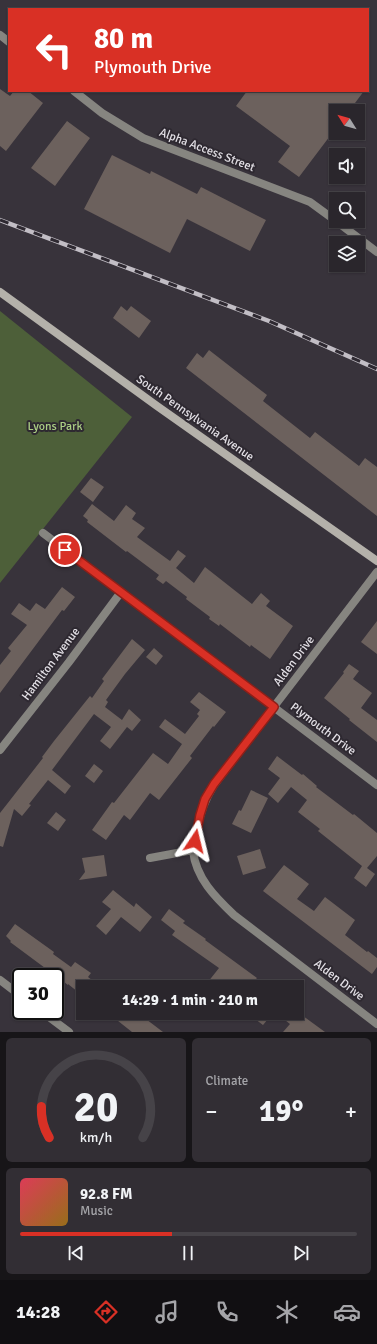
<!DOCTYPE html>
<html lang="en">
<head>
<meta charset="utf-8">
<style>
	body { margin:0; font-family:Signika,sans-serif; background:#322e34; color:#f1f3f6; height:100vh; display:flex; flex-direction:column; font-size:15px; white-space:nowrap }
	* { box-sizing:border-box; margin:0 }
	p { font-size:13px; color:#a5a5a9 }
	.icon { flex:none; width:22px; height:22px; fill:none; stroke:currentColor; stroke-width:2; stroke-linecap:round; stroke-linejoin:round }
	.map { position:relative; height:1032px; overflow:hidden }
	.details { display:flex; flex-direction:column; gap:6px; padding:6px; background:#171518; flex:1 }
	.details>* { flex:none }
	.banner { position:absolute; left:8px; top:8px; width:361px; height:84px; border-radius:0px; box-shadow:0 1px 3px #0004,0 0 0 1px #464348; background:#d93025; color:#fff; overflow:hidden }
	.needle { width:26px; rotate:307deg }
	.fabs { position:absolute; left:329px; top:104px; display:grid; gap:8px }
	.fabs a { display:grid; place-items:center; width:36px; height:36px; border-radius:0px; background:#2a262c; box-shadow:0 1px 3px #0004,0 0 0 1px #464348; font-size:20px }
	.speed { position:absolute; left:12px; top:968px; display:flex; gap:8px; font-size:20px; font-weight:700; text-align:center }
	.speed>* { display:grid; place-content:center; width:52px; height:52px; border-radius:50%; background:#2a262c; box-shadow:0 1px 3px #0004,0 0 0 1px #464348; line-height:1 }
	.speed .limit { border:2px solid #111; border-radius:6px; background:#fff; color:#111 }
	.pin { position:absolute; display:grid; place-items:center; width:34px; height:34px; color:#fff; margin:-17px; border:2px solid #fff; border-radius:50%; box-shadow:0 1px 4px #0007 }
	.me { position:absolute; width:44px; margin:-22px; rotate:10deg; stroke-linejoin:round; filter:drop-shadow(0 0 3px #0008) }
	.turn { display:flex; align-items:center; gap:14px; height:84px; padding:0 20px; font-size:18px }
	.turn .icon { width:52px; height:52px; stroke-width:2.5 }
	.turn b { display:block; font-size:28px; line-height:34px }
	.big { font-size:30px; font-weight:700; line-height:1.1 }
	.details .widget { flex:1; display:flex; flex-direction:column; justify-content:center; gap:6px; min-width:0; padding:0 14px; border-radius:6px; background:#322e34 }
	.details .dial { align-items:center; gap:0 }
	.dial svg { height:104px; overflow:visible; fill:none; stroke:#464348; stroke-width:7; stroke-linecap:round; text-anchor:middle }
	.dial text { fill:#f1f3f6; stroke:none }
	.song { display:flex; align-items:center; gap:12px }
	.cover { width:48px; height:48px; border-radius:6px; background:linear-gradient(135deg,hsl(350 70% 55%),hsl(40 70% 35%)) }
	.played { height:4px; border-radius:2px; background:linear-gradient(90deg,#d93025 45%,#464348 45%) }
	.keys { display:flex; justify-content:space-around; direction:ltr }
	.heat { display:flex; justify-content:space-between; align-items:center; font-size:22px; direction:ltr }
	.details .tiles { flex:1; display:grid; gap:6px; grid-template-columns:1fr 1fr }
	.widget:last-child { grid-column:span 2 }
	.trip { position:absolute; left:76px; top:980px; width:228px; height:40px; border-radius:0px; background:#2a262c; box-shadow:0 1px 3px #0004,0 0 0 1px #464348; font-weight:700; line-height:40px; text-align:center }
	.menu { display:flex; height:64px; justify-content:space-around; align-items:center; background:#110f12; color:#a5a5a9 }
	.menu .icon { width:28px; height:28px }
	.menu .on { color:#d93025 }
	.menu b { font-size:18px; color:#f1f3f6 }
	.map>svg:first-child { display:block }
	.green { fill:#4d5f39 }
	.building { fill:#6c615d }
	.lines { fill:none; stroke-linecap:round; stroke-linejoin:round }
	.street { stroke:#868580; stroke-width:8 }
	.secondary { stroke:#b4b1aa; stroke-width:8 }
	.rail-casing { stroke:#c2bec5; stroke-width:4.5 }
	.rail { stroke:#2e2931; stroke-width:3; stroke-dasharray:9; stroke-linecap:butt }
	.route-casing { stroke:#8d1f18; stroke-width:10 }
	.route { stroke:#d93025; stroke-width:7 }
	.labels { text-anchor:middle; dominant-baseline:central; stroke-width:4; stroke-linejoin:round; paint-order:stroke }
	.street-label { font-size:12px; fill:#e3e0e6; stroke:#2e2931 }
	.park-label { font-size:12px; fill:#accf85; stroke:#2e2931 }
</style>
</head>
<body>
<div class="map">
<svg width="377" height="1032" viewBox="0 0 377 1032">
	<rect width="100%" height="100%" fill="#38333b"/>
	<path class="green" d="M0 311 132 417 0 583Z"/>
	<path class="building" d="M0 89 10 96 14 91H28L43 103 6 151 0 146Z
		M247 91H364L349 111H336V128L299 177 278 162 290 146 236 106Z
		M67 121 90 138 55 186 31 168Z
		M112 155 150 174 151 171 197 194 201 187 266 220 250 251 187 219 170 253 84 209Z
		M121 306 127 311 131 306 151 321 139 338 113 318Z
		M209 350 267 395 263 401 310 438 315 432 359 466 365 458 377 467V516L186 368 197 353 203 358Z
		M91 478 104 487 93 502 80 492Z
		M92 504 114 521 126 505 136 513 132 519 145 528 137 537 170 561 178 550 186 556 176 568 194 583 205 567 252 604 261 593 270 601 266 606 293 626 270 659 251 645 250 647 220 624 219 626 209 619 210 617 186 599 187 597 166 581 163 584 156 579 159 575 127 551 126 552 87 522 88 520 83 516Z
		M62 587 75 597 64 611 62 610 0 693V665L11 651 8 648 27 625 11 614 19 603 30 611 36 603 45 609Z
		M377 621V654L361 642Z
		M132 639 145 650 125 674 106 700 108 702 105 707 122 720 129 709 141 720 132 731 127 727 110 749 100 741 111 727 94 714 52 770 71 786 65 794 48 780 29 804 31 805 22 816 14 809 3 847 0 846V813L43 758 42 757 54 741 90 696 92 698 104 681 102 679Z
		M154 648 163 656 156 665 146 657Z
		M349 664 359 671 353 679 372 693 361 708 377 720V742L349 720 350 719 324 698 344 673 343 672Z
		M199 692 226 712 214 727 213 726 190 756 192 758 159 800 150 793 130 820 124 815 106 840 92 830 112 802 114 803 153 753 168 764 182 744 159 727 165 719 185 734 199 716 197 714 200 710 190 702Z
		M277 756 302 775 303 774 317 786 316 787 353 815 354 814 377 833V856L367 868 375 874 366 887 354 878 362 866 318 831 320 829 298 812 307 800 291 787 278 803 268 794 280 778 268 769Z
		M94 764 103 771 94 783 85 776Z
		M251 790 268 798 251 833 232 824 239 810 241 811Z
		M56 812 66 820 58 831 47 823Z
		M260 849 266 868 243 875 237 856Z
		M104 855 107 876 79 880 85 872 82 858Z
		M284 865 309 884 297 899 314 911 325 897 355 920 345 935 367 952 368 951 377 958V967L372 974 263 891Z
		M113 890 134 907 136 903 152 917 140 932 121 917 106 935 96 926 111 909 102 902Z
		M169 909 185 921 183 923 206 939 205 940 257 978 255 980 265 987H204L219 968 172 935 175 931 161 920Z
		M15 924 54 952 53 954 71 967 75 962 91 973 88 977 101 987H83V996L68 984V985L10 942 11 941 6 936Z
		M108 1013H138L163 1032H132Z
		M260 1013H273L263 1025 255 1019Z
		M276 1013H299L325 1032H283L290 1024Z"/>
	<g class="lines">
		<path class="street" d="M0 35 9 42
			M74 91 102 113 143 138 310 202 336 221
			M336 221 377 252
			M43 533 377 785
			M377 572 214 785C205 799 200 813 197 830 195 837 193 845 193 851 196 878 215 897 234 915L377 1024
			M0 750 69 662 121 592
			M150 858 193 850
			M0 980 21 996
			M41 1011 69 1032"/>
		<path class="secondary" d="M0 292 157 406 377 561"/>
		<g class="rail-casing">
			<path id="rail" d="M0 220 269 321 377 369"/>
		</g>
		<use href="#rail" class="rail"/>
	</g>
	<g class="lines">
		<g class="route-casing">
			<path id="route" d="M65 550 274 707 214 784 205 799 200 815 195 841"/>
		</g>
		<use href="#route" class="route"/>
	</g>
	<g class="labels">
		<g class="street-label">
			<text transform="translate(207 150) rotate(21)">Alpha Access Street</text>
			<text transform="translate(195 418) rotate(35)">South Pennsylvania Avenue</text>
			<text transform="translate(294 661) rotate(-53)">Alden Drive</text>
			<text transform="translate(51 664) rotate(-53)">Hamilton Avenue</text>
			<text transform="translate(323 729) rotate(37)">Plymouth Drive</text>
			<text transform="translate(339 980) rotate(37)">Alden Drive</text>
		</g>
		<g class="park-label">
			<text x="55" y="426">Lyons Park</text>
		</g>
	</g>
</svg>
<div class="fabs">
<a><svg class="needle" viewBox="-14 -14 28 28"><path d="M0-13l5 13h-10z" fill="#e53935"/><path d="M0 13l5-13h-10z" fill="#a5a5a9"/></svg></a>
<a><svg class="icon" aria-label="sound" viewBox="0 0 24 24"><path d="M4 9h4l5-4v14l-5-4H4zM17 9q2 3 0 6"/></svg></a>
<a><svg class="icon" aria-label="search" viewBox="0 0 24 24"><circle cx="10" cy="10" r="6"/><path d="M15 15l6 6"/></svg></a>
<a><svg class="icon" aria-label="layers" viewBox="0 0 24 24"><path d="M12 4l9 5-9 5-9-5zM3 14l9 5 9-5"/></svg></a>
</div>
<div class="speed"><div class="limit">30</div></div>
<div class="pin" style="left:65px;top:550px;background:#d93025"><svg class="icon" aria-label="arrive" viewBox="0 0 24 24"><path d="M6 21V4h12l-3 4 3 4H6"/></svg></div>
<svg class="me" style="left:195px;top:841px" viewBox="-20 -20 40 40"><path d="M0-17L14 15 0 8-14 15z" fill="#d93025" stroke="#fff" stroke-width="4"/></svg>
<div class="trip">14:29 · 1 min · 210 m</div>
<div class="banner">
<div class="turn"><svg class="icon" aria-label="left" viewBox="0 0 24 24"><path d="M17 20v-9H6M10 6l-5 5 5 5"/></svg><div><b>80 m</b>Plymouth Drive</div></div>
</div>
</div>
<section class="details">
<div class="tiles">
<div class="widget dial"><svg viewBox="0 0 100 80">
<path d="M14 69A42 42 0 1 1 86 69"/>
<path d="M14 69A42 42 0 0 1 8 45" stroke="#d93025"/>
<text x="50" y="56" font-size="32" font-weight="700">20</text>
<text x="50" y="72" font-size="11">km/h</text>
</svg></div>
<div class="widget"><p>Climate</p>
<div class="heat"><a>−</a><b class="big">19°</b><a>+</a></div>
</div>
<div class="widget">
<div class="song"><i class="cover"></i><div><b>92.8 FM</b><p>Music</p></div></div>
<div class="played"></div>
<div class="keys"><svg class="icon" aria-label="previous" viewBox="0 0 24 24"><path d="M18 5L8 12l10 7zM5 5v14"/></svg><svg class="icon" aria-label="pause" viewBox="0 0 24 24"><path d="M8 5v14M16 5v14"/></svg><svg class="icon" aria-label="next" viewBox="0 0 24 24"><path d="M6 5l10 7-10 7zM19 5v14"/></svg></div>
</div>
</div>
</section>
<nav class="menu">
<b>14:28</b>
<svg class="icon on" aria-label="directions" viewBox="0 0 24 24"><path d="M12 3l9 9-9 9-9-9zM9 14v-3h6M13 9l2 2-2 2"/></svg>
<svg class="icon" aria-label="music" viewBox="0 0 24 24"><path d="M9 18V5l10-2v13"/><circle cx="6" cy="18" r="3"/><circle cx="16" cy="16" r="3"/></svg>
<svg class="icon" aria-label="phone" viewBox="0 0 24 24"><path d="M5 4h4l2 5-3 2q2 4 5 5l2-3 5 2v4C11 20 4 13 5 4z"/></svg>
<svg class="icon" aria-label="climate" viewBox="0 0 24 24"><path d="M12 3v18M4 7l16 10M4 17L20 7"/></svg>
<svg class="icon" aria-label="car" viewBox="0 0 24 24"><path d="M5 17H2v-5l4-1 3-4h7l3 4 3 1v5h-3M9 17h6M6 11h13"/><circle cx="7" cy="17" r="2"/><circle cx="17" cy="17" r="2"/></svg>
</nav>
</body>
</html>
